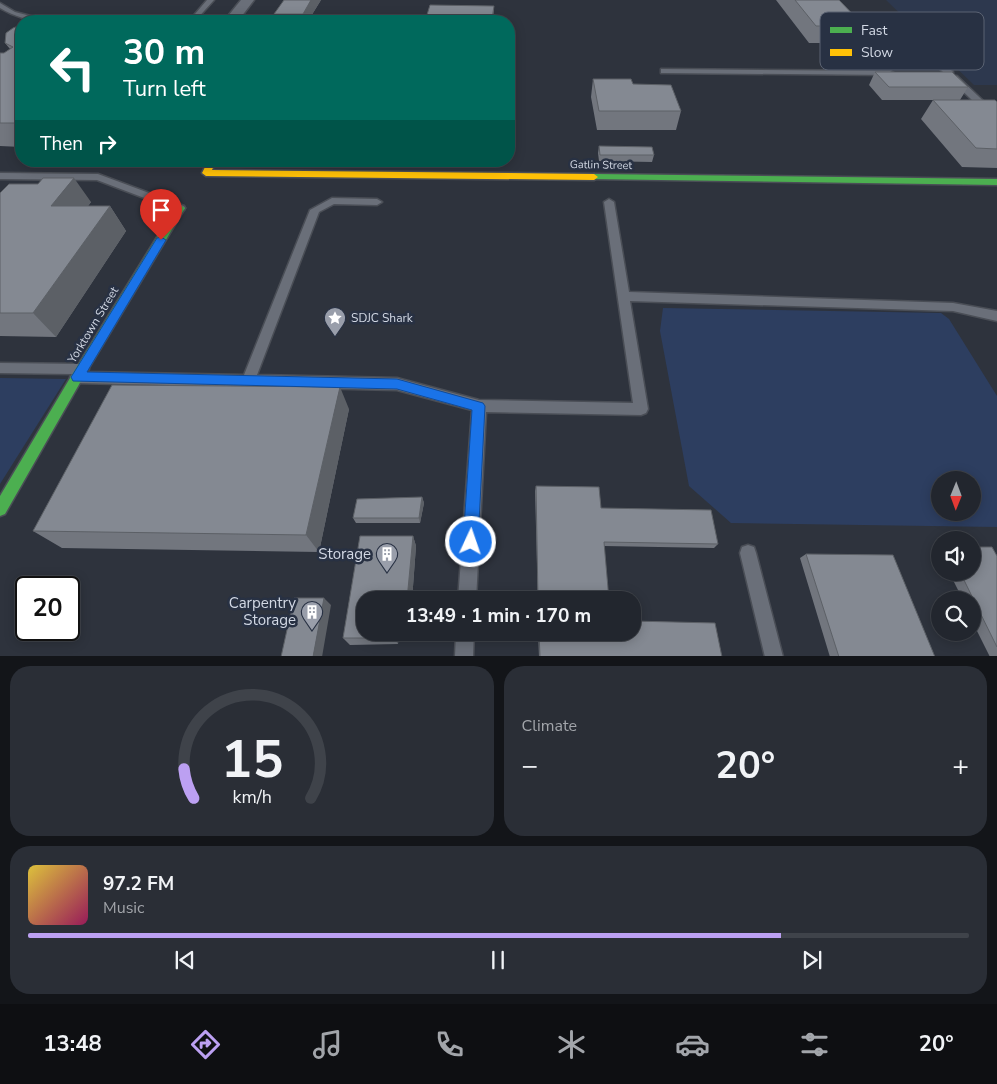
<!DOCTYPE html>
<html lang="en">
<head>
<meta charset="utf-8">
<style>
	body { margin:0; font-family:"Nunito Sans",sans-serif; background:#2a2e36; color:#f1f3f6; height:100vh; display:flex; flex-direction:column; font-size:19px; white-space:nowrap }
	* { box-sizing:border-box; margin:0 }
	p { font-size:16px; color:#a2a5aa }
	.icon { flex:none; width:28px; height:28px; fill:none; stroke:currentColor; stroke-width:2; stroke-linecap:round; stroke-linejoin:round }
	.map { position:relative; height:656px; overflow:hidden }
	.sheet { display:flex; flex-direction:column; gap:10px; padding:10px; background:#131519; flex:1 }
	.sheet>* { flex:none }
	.banner { position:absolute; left:15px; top:15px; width:500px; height:152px; border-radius:20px; box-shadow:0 2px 12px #0003,0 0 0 1px #3f434a; background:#00695c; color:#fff; overflow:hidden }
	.needle { width:32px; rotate:181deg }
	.fabs { position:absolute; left:931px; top:471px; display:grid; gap:10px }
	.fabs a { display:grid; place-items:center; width:50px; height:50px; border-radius:50%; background:#22262e; box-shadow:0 2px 12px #0003,0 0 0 1px #3f434a; font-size:25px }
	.speed { position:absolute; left:15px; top:576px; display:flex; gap:10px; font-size:25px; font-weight:700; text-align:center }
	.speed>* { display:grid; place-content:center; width:65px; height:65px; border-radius:50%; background:#22262e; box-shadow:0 2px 12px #0003,0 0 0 1px #3f434a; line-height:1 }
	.speed .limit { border:2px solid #111; border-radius:8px; background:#fff; color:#111 }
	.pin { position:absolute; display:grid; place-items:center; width:42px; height:42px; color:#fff; margin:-51px -21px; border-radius:50% 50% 50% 0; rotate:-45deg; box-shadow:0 0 5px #0007 }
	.pin .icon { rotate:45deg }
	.me { position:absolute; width:55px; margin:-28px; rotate:3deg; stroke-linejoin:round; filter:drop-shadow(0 0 4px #0008) }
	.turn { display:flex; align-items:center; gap:18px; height:105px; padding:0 25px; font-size:22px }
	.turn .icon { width:65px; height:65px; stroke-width:2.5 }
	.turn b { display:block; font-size:35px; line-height:42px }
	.then { display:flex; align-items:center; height:48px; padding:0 25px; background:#0003; gap:10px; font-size:19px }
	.big { font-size:38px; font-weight:700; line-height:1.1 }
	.sheet .widget { flex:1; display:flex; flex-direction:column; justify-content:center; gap:8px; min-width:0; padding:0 18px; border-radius:20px; background:#2a2e36 }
	.sheet .dial { align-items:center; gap:0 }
	.dial svg { height:130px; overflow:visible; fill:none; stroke:#3f434a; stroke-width:7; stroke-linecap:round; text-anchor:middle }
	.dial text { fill:#f1f3f6; stroke:none }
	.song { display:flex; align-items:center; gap:15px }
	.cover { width:60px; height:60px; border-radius:8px; background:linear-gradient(135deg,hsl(50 70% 55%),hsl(330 70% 35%)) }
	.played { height:5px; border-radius:2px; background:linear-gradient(90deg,#bca0f2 80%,#3f434a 80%) }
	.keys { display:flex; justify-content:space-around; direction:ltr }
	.heat { display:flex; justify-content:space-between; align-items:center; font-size:28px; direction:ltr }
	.sheet .tiles { flex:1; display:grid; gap:10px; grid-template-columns:1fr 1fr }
	.widget:last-child { grid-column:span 2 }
	.trip { position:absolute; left:356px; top:591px; width:285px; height:50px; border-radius:20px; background:#22262e; box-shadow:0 2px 12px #0003,0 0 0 1px #3f434a; font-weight:700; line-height:50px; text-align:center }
	.tab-bar { display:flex; height:80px; justify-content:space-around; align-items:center; background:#0e0f12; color:#a2a5aa }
	.tab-bar .icon { width:35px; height:35px }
	.tab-bar .current { color:#bca0f2 }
	.tab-bar b { font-size:22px; color:#f1f3f6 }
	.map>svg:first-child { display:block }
	.built { fill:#2d384e }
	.green { fill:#2d3e60; fill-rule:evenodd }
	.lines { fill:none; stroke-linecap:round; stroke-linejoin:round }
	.lane-casing { stroke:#4a4e56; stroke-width:3 }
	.street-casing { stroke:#4a4e56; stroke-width:3 }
	.fast-casing { stroke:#4a4e56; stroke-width:3 }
	.slow-casing { stroke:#4a4e56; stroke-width:3 }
	.lane { fill:#6a6f79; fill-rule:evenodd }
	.street { fill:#6a6f79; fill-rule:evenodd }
	.fast { fill:#4caf50; fill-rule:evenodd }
	.slow { fill:#ffc107; fill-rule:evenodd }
	.wall { fill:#72767e }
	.shaded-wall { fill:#5c6066 }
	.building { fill:#848992; stroke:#5c6066 }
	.route { fill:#1a73e8; stroke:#114b97 }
	.labels { text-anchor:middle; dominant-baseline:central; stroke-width:5; stroke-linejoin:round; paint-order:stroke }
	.far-street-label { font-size:11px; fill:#d2d8e4; stroke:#283143 }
	.poi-label { font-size:12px; fill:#d2d8e4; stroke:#283143; text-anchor:start }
	.street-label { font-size:12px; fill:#d2d8e4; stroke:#283143 }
	.near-poi-label { font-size:15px; fill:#d2d8e4; stroke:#283143; text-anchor:end }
	.key { fill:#283143; stroke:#5b6373; stroke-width:1 }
	.key-label { font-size:14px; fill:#d2d8e4 }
</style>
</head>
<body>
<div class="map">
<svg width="997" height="657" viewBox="0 0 997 657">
	<rect width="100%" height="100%" fill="#2e333d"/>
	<path class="built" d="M886 0H997V85H974Z"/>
	<path class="green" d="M663 308 941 313 949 319 997 396V527L731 523 689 486 660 331ZM940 480H972V512H940Z
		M0 378 66 379 0 484Z"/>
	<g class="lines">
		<g class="lane-casing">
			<path id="lane" d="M207 0H214L195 21H189Z
				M0 3 15 12 50 21C33 22 15 17 0 8Z
				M911 36H917L953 72V76H947L911 40Z
				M661 69 890 71 894 73 890 75 664 73H661Z
				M951 76H957L997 114V122L994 121 951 80Z
				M0 173 98 174 184 206 185 208 184 210H176L97 180 0 179Z
				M332 198 377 199 382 202 377 205 334 204 319 212 257 375 397 378 479 400 633 403 604 202 609 199 614 202 629 292 953 303 997 311V321L953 311 630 301 648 409 646 413 641 415 486 412 476 600H458L472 410 397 390 77 383 72 381 70 377 72 374 0 373V363L82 364 87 365 89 369 87 372 244 375 310 210Z
				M748 545 754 547 756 553 783 657H765L740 553 742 547Z
				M456 632H474L473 657H455Z"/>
		</g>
		<g class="street-casing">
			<path id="street" d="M241 0H254L238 21H224Z"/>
		</g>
		<g class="fast-casing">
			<path id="fast" d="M594 174 997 179V185L591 179 590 177Z
				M180 205 185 208 81 381 5 514 0 516V496L73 373 175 208Z"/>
		</g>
		<g class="slow-casing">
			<path id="slow" d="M208 161H216L212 170 594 174 598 177 594 180 206 176 202 173Z"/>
		</g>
		<use href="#lane" class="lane"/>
		<use href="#street" class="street"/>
		<use href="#fast" class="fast"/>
		<use href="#slow" class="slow"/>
	</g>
	<path class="wall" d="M321 0 308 21H277L274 14Z
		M776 0H839L864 26 856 43H809Z
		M494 6 493 21H427L426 18Z
		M21 25V147L0 146V53H4L10 49 5 43Z
		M875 72 968 87 960 100H882L869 85Z
		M593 79 633 84 681 111 676 130H597L591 97Z
		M933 100 997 102V168L962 167 921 119Z
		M599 146 654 155 652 162 599 161 598 153Z
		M0 193 91 202 88 206H110L126 231 56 337 0 336Z
		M349 409 319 552 62 548 33 531Z
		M536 486 601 508 718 544 714 548 604 546 609 600H538L535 491Z
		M422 497 424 503 420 523H356L353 518Z
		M360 536H413L416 546 412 600H365V632H399L398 644 350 645 343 638Z
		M806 554 935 657H830L800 558Z
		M997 556V657H990L972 621V600H963L949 572H972Z
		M538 632H632L722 657H539Z"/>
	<path class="shaded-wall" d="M311 0H321L308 21H304L303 14Z
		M152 17 154 21H148Z
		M21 117V131L15 123Z
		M74 178 91 202 70 230 51 206Z
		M110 206 126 231 56 337 33 313Z
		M340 387 349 409 319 552 306 535Z
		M422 497 424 503 420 523 419 518Z
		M413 536 416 546 412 600H407Z
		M324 598 331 605 322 657H313Z
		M394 632H399L398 644 394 638Z"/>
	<path class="building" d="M284 0H311L303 14H274Z
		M795 0H839L864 26H816Z
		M430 5 494 6 492 19 426 18Z
		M52 16 152 17 148 21H35Z
		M21 25V117L15 123H0V53H4L13 47 5 43 6 33 13 28Z
		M875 72H952L968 87H889Z
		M593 79H631L633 84 671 85 681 111H599Z
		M933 100H995L997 102V149L976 148Z
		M599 146 652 147 654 155H600Z
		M43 178H74L51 206H110L33 313H0V193L9 184H38Z
		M112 385 340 387 306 535 33 531Z
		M536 486 599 487 601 508 711 510 718 544 604 542 609 600H538Z
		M422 497 419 518H353L357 499Z
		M360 536H413L407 600H365V632H394V638H343Z
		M972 547H992L997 556V647L960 572H972Z
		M806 554 893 555 935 657H839Z
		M294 598H324L313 657H281Z
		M632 621 715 623 722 657H540L539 632H632Z"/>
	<path class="route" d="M161 237 166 240 87 372 397 379 483 403 485 406 478 542 476 547 471 549 465 547 463 542 472 410 397 389 73 381 71 377 73 374 157 238Z"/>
	<defs>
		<g id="sight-pin" transform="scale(1.125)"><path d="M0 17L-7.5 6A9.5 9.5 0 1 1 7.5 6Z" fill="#999eaa" stroke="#283143"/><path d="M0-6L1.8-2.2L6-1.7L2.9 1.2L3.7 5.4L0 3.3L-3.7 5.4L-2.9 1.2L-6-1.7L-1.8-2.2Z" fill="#fff"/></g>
		<g id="building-pin" transform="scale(1.125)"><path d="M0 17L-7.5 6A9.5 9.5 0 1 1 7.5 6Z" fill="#999eaa" stroke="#283143"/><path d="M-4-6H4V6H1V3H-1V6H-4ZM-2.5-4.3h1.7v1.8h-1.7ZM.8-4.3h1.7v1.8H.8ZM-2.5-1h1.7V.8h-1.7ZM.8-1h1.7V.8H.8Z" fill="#fff"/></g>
	</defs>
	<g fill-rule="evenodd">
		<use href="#sight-pin" x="335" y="318"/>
		<use href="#building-pin" x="387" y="554"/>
		<use href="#building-pin" x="312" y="612"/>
	</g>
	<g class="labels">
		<g class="far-street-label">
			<text transform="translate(601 165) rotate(1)">Gatlin Street</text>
		</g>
		<g class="poi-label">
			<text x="351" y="318">SDJC Shark</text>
		</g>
		<g class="street-label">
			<text transform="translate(93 325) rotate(-59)">Yorktown Street</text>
		</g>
		<g class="near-poi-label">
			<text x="371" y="554">Storage</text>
			<text x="296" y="603">Carpentry<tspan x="296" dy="17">Storage</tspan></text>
		</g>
	</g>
	<rect x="820" y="12" width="164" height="58" rx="8" class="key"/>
	<rect x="830" y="27" width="22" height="6" fill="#4caf50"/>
	<rect x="830" y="49" width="22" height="7" fill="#ffc107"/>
	<g class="key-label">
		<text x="861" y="35">Fast</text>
		<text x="861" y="57">Slow</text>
	</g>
</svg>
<div class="fabs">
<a><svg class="needle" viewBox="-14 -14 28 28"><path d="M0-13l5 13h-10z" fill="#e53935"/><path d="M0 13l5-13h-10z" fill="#a2a5aa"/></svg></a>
<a><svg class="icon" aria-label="sound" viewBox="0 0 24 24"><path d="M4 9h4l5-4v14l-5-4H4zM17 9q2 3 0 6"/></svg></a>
<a><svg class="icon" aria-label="search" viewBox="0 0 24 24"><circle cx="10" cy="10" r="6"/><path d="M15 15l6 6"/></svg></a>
</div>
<div class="speed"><div class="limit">20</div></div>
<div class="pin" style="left:161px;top:240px;background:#d93025"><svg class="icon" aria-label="arrive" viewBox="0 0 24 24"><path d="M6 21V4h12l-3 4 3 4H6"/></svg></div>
<svg class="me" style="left:471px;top:542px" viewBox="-20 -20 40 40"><circle r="17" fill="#1a73e8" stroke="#fff" stroke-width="3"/><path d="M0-11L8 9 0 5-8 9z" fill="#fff"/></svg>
<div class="trip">13:49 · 1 min · 170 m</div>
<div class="banner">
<div class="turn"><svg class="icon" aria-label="left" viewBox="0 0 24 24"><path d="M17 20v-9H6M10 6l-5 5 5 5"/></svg><div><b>30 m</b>Turn left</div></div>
<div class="then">Then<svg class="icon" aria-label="right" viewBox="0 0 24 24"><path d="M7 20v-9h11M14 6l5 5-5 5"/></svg></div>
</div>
</div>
<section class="sheet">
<div class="tiles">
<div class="widget dial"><svg viewBox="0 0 100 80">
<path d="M14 69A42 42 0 1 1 86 69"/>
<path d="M14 69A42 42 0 0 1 8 51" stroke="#bca0f2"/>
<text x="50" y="56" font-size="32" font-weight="700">15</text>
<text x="50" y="72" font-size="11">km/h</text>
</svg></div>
<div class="widget"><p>Climate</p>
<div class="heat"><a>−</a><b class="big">20°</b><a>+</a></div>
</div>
<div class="widget">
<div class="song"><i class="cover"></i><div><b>97.2 FM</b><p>Music</p></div></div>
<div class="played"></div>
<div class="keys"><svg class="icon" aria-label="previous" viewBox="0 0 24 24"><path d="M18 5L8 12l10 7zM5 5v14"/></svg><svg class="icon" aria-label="pause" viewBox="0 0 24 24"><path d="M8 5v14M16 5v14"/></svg><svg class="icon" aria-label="next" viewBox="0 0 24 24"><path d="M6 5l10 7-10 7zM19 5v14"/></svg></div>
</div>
</div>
</section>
<nav class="tab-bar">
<b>13:48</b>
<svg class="icon current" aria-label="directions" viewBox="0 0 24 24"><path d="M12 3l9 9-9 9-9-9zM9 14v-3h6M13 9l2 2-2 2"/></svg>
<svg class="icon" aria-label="music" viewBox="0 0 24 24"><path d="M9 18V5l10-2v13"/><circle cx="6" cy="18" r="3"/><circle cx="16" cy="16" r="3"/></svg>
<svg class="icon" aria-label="phone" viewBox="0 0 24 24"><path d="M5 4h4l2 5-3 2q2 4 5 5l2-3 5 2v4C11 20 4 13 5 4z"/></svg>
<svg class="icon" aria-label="climate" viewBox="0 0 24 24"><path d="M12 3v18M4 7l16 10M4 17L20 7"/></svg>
<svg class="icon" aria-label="car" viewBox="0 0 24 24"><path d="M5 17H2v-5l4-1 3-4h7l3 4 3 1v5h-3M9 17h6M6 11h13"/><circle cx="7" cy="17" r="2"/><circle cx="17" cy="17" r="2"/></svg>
<svg class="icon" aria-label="filters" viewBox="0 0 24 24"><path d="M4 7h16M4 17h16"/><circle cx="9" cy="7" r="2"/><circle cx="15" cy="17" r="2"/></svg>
<b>20°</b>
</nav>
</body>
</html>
